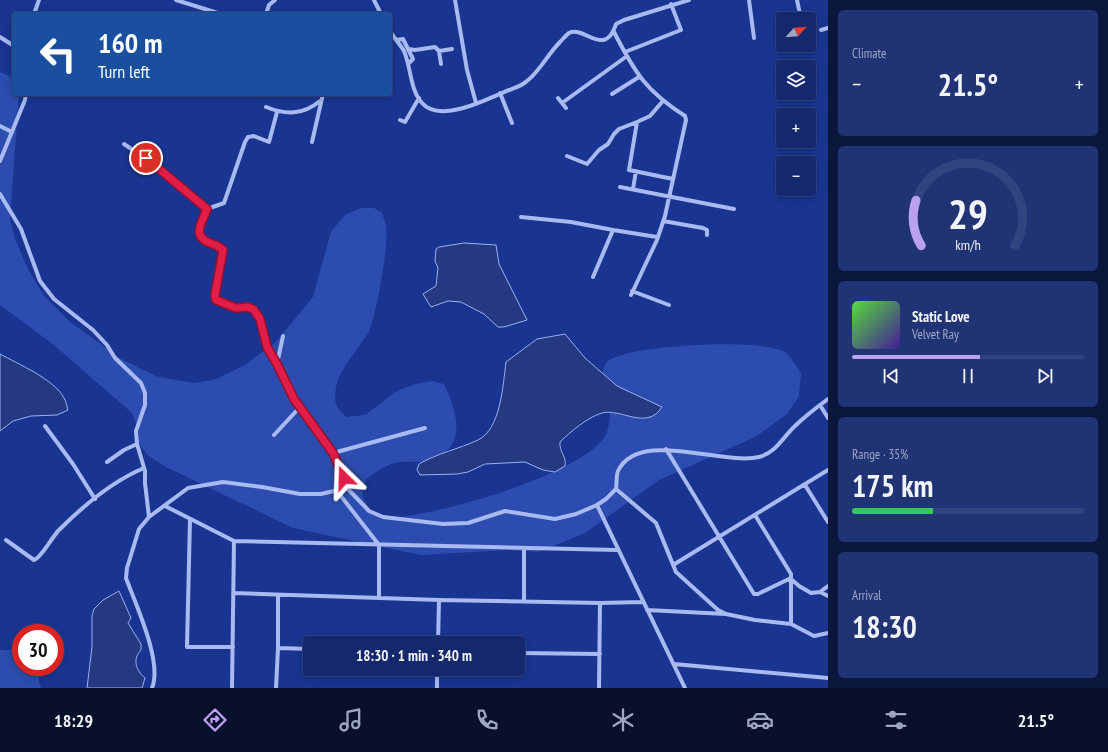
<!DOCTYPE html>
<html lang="en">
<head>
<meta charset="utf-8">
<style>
	body { margin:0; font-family:"PT Sans Narrow",sans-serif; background:#203475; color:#f1f3f6; height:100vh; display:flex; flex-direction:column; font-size:15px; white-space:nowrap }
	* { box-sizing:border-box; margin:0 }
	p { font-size:13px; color:#9da6c2 }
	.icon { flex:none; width:22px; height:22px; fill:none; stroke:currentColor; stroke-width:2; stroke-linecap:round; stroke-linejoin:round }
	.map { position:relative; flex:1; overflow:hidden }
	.drawer { display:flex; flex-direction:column; gap:10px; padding:10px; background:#0a163c; width:280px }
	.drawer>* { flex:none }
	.top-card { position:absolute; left:12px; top:12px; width:380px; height:84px; border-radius:4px; box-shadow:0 2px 10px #0003,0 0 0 1px #324480; background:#1a4fa0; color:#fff; overflow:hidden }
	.needle { width:26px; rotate:64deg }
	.tools { position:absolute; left:776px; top:12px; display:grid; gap:8px }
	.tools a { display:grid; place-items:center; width:40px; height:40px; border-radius:4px; background:#13286d; box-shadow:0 2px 10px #0003,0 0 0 1px #324480; font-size:20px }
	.speed { position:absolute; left:12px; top:624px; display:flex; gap:8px; font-size:20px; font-weight:700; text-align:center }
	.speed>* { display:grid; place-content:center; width:52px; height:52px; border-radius:50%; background:#13286d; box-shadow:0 2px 10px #0003,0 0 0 1px #324480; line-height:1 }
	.speed .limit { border:6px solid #d22; background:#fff; color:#111 }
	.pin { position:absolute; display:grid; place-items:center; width:34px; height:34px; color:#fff; margin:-17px; border:2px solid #fff; border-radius:50%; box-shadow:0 1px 4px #0007 }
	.me { position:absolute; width:44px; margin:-22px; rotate:338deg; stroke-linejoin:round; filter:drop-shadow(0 0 3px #0008) }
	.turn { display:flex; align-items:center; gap:14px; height:84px; padding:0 20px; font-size:18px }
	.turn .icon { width:52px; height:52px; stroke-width:2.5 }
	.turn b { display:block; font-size:28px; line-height:34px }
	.big { font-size:30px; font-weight:700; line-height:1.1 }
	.drawer .tile { flex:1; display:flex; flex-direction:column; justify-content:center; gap:6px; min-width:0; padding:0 14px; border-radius:6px; background:#203475 }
	.drawer .dial { align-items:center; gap:0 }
	.dial svg { height:104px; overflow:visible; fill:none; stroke:#324480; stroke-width:7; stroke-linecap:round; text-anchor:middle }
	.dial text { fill:#f1f3f6; stroke:none }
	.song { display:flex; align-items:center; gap:12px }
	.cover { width:48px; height:48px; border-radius:6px; background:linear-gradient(135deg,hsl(110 70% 55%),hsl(260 70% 35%)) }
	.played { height:4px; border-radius:2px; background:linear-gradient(90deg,#bca0f2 55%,#324480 55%) }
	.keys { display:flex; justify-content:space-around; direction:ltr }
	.heat { display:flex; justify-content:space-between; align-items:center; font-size:22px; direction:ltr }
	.charge { height:6px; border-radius:3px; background:linear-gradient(90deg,#34c759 35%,#324480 0) }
	.trip { position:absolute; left:303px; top:636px; width:222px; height:40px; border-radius:4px; background:#13286d; box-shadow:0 2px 10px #0003,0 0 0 1px #324480; font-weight:700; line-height:40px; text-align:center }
	.menu { display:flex; height:64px; justify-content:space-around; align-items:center; background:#08102c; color:#9da6c2 }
	.menu .icon { width:28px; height:28px }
	.menu .active { color:#bca0f2 }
	.menu b { font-size:18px; color:#f1f3f6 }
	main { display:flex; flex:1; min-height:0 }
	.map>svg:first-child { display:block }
	.green { fill:#2c4daf }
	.water { fill:#24397f; stroke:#9ab1f2 }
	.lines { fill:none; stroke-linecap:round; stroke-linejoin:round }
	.street { stroke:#a8baef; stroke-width:4 }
	.route-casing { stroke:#92132f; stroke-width:10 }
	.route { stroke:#e11d48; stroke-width:7 }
</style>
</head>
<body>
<main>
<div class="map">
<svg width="828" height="688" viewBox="0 0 828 688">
	<rect width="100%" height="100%" fill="#193591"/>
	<path class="green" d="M0 72C15 78 14 78 14 94H19L10 218 15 239 29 271 44 296 69 321 121 359 158 377 194 383 214 380 245 365 276 342 313 297 331 232 345 215 361 208H374L382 213C383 217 386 223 386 227 389 244 376 319 368 333 358 350 339 369 336 388 333 402 336 409 347 417L365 415 397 391 415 384 431 381 444 384C457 412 469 448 429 460 419 464 406 460 395 463 384 466 375 473 366 479L362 496 371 513C377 515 385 519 391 518 434 516 588 473 606 434 613 418 609 402 606 386 605 382 603 376 603 372 603 369 606 363 608 361 628 345 766 337 786 353 792 358 796 367 801 373L799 396 787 414 757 436 659 480 585 533 539 552 506 550 421 555 293 528 166 467 147 455 139 443V430L132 413 54 345 0 305Z
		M0 650H21V667H35L41 688H0Z"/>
	<path class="water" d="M464 243 496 245 499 264 527 320 504 327H498L484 314 461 302 448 301 431 307 423 294 436 286 438 268 435 261 436 249 439 247Z
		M565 334 585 358 617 386 662 407C647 431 621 408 602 413 588 417 570 432 560 442 559 452 567 457 565 466L555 472 543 470 525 462 485 464 468 472 457 474 420 475 417 470 419 464C438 453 459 449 478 440 501 429 503 384 506 362L537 339Z
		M0 354C18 364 54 379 64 398 66 401 67 406 68 410L57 415 31 416 13 421 0 431Z
		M119 591 131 618 128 623 141 644V650C132 659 136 671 145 678L142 688H87L92 647V616L94 609 103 600Z"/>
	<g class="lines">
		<path class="street" d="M176 0 221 14
			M374 0 381 14
			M455 0 467 70 476 103
			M749 0 754 38
			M797 0 801 19
			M34 14 39 0
			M266 14 269 5 275 0
			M821 30 828 28
			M390 31C394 38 400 44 404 51 411 67 410 90 422 103 439 123 483 101 502 93 510 89 521 87 527 81 539 72 548 54 560 42 563 39 566 35 569 33 584 25 605 59 616 24L624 20 689 0
			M614 32C635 73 646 91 685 116L686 120 665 216 657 240 631 295
			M0 37 14 46
			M396 40 403 39 413 59 408 64
			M409 49 415 50 435 47 439 51 441 64
			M439 51 452 49
			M625 52 681 30 671 4
			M500 93 512 123
			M612 94 639 77
			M558 98 562 103 627 56
			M662 102 650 116 637 122 629 170 673 179
			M562 103 566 108
			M266 107C286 115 303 115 320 101
			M277 112 269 142 254 136 248 137 245 142 224 203 207 209C201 223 191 236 209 243 215 245 219 246 223 250L215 295 216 300 236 308 248 307 254 310 260 319 267 347 277 364
			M400 120 405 122 419 98
			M0 126 12 132
			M312 142 323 94
			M124 144 157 166 207 209
			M567 156 587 164 599 150 608 144 614 134 619 129 637 122
			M0 161 25 100 26 94
			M620 187 734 209
			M633 189 636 171
			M0 194 21 229 40 281 54 299 93 330 107 345 115 358 141 383 145 393V405L136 431 137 444 145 471V483L149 517
			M521 217 571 222 613 230
			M663 221 703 228 707 230V235
			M593 277 613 230 657 237
			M632 291 669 305
			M283 336 277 364 294 399 333 453 340 467 347 488 369 511 383 517 443 524 468 523 505 511 555 519 576 514 597 505 606 499 616 489
			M820 405 828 418
			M45 426 73 464 95 499
			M274 435 300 407
			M666 449 754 594H758L791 578
			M333 453 425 428
			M107 462 124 450 137 444
			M805 485 828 522
			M337 491 379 545V598
			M597 505 685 688
			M165 506 234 541 617 550
			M755 515 791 574V624
			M190 519 187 647H233
			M6 540 34 560C41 558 52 537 59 530 83 506 113 481 144 468
			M524 548V600
			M673 565 828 470
			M791 579 799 586 811 593 820 592 828 586
			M820 592 828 596
			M234 593 439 600 600 603 643 602
			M647 610 726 614 755 620 791 624 814 636 828 633
			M726 614 718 610 676 572 656 523 616 489C617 483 616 476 618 471 638 428 723 466 759 457 776 453 783 437 795 426 805 416 817 407 828 399
			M438 643 439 600
			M278 648 310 649
			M518 653 600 654
			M674 664 828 678
			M152 688C163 662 135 603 126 578L127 568 139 529 149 517 188 488 223 482 262 487 300 494H321L347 488
			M232 688 234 541
			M276 688 278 648V596
			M437 688V669
			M599 688 600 603"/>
	</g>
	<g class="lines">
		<g class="route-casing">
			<path id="route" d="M146 158 207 209C202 223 191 236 210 243 215 245 219 246 223 250L215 295 216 300 236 308 248 307 254 310 260 319 267 347 277 364 294 399 333 453 344 478"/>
		</g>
		<use href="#route" class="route"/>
	</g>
</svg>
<div class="tools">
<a><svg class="needle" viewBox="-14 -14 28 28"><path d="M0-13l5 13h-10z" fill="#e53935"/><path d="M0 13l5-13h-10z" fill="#9da6c2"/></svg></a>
<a><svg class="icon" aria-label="layers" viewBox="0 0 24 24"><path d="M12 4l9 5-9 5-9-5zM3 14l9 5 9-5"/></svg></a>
<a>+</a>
<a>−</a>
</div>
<div class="speed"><div class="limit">30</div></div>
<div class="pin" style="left:146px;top:158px;background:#d93025"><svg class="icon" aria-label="arrive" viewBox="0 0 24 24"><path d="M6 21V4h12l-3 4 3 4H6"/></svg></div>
<svg class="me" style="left:344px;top:478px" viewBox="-20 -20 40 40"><path d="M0-17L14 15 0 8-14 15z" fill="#e11d48" stroke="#fff" stroke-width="4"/></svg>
<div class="trip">18:30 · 1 min · 340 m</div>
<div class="top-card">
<div class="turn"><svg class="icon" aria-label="left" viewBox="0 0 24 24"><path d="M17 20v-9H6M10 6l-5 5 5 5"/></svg><div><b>160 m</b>Turn left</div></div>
</div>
</div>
<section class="drawer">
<div class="tile"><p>Climate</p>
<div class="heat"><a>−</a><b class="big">21.5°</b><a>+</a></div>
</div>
<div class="tile dial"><svg viewBox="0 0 100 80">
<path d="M14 69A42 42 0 1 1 86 69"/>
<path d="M14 69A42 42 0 0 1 10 34" stroke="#bca0f2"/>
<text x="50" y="56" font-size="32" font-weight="700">29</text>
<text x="50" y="72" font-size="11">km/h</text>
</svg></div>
<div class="tile">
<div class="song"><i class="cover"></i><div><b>Static Love</b><p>Velvet Ray</p></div></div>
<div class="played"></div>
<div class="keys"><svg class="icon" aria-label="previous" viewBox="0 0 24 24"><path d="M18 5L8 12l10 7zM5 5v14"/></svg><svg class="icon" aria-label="pause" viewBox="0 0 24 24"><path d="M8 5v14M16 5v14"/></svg><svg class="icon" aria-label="next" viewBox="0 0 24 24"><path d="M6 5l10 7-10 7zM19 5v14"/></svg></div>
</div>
<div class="tile"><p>Range · 35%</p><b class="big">175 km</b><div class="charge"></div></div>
<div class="tile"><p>Arrival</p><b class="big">18:30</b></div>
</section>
</main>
<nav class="menu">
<b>18:29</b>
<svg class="icon active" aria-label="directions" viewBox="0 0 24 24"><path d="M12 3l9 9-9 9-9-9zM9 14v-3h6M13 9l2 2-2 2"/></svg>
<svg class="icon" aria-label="music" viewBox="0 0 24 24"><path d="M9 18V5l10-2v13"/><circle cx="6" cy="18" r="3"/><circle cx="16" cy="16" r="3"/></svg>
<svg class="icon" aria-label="phone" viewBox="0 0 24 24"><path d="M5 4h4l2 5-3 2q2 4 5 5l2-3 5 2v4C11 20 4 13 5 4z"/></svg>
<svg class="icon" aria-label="climate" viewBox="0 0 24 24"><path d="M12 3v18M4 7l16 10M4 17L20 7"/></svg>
<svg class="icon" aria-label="car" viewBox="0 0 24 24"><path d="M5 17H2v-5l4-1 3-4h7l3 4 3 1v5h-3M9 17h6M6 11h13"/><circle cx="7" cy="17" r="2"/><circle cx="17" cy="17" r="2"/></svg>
<svg class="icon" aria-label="filters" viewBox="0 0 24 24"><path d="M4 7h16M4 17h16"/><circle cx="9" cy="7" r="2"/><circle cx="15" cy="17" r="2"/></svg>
<b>21.5°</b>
</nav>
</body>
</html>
